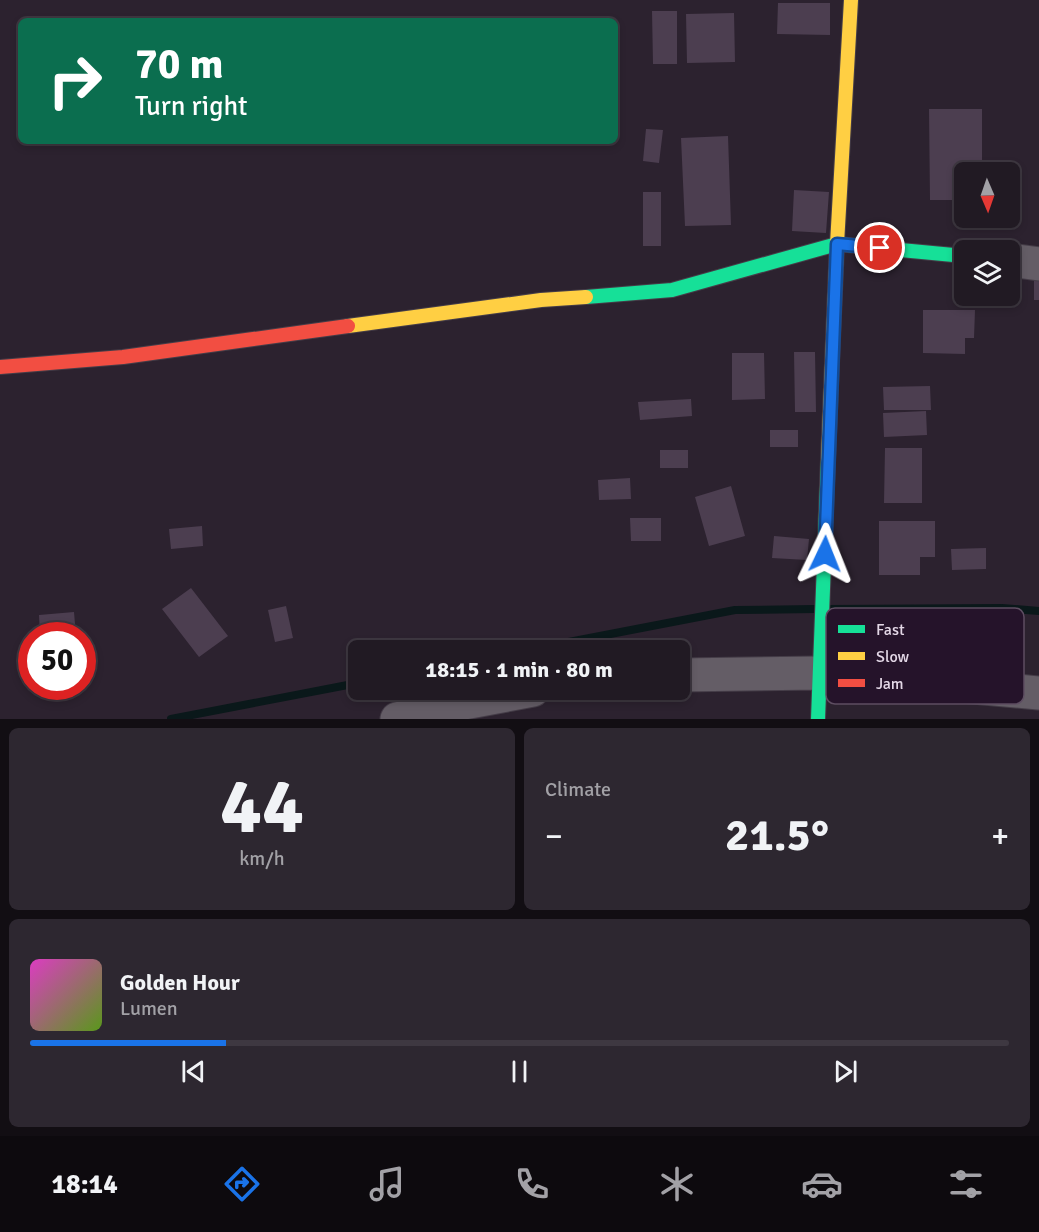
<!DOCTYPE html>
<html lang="en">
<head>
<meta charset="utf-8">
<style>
	body { margin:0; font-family:Signika,sans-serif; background:#2d2730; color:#f1f3f6; height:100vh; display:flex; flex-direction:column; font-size:22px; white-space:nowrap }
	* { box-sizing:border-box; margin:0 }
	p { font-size:20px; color:#a2a1a6 }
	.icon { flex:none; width:33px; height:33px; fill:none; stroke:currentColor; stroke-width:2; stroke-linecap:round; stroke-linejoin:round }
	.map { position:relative; height:719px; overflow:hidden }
	.details { display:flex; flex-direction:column; gap:9px; padding:9px; background:#120e13; flex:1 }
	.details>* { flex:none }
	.hud { position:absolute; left:18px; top:18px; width:600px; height:126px; border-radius:9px; box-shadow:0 3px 9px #0003,0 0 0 2px #3e3841; background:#0b6e4f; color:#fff; overflow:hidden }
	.needle { width:39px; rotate:178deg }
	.controls { position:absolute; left:954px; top:162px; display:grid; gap:12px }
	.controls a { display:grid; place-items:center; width:66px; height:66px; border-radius:9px; background:#211a23; box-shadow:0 3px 9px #0003,0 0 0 2px #3e3841; font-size:30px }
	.speed { position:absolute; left:18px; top:622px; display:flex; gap:12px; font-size:30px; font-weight:700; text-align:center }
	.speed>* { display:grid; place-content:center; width:78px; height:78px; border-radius:50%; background:#211a23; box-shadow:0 3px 9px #0003,0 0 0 2px #3e3841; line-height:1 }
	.speed .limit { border:9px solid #d22; background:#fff; color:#111 }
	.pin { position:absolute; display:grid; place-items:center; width:51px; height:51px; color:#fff; margin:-26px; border:3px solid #fff; border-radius:50%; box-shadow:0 2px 6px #0007 }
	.me { position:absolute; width:66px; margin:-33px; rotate:2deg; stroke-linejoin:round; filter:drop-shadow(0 0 4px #0008) }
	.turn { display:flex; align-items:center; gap:21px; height:126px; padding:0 18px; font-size:27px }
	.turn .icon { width:78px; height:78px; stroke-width:2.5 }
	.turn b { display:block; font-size:42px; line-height:51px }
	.big { font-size:45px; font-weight:700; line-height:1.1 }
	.details .widget { flex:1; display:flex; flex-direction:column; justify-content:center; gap:9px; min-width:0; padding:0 21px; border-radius:9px; background:#2d2730 }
	.details .dial { align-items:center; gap:0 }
	.dial b { font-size:78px; line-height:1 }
	.song { display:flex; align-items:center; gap:18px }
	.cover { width:72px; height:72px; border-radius:9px; background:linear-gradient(135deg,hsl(310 70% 55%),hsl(90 70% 35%)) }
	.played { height:6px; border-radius:3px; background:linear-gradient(90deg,#1a73e8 20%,#3e3841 20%) }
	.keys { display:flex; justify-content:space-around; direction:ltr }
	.heat { display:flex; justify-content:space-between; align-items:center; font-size:33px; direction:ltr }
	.details .tiles { flex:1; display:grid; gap:9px; grid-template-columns:1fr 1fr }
	.widget:last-child { grid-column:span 2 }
	.trip { position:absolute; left:348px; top:640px; width:342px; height:60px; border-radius:9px; background:#211a23; box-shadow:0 3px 9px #0003,0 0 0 2px #3e3841; font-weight:700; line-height:60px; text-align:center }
	.tabs { display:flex; height:96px; justify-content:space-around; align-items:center; background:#0d0a0e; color:#a2a1a6 }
	.tabs .icon { width:42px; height:42px }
	.tabs .current { color:#1a73e8 }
	.tabs b { font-size:27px; color:#f1f3f6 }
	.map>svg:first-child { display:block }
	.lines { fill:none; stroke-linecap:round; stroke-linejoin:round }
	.stream { stroke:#0a181a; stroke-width:8 }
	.building { fill:#4c3e50 }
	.street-casing { stroke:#453d48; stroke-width:35 }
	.fast-casing { stroke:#453d48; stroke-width:16 }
	.slow-casing { stroke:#453d48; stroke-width:16 }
	.jam-casing { stroke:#453d48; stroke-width:16 }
	.street { stroke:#645d66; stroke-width:33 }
	.fast { stroke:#16e098; stroke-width:14 }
	.slow { stroke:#ffcf43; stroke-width:14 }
	.jam { stroke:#f24e42; stroke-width:14 }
	.route-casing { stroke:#114b97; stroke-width:15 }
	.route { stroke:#1a73e8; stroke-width:10 }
	.key { fill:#25132a; stroke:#5e4e62; stroke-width:1.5 }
	.key-label { font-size:16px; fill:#e3d7e6 }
</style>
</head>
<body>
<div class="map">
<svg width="1039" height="719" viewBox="0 0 1039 719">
	<rect width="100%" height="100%" fill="#2c222f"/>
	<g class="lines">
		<path class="stream" d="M828 609 1002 608 1039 611
			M522 651 735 610 815 609
			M171 719 358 683"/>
	</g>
	<path class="building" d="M778 3H830V35L777 34Z
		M652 11H677V64H653Z
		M734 13 735 62 687 63 686 14Z
		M929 109H982V172H964V200H930Z
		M646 129 663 130 659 163 643 161Z
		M728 136 731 225 685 226 681 138Z
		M794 190 829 192 826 233 792 231Z
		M643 192H661V246H643Z
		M1034 279H1039V300H1034Z
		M923 310H975L974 338H965V354L923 353Z
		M794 352H815L816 412H795Z
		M732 353H764L765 399 732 400Z
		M930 386 931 410H884L883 387Z
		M691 399 692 416 640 420 638 402Z
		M926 411 927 435 884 437 883 413Z
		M770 430H798V447H770Z
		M885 448H922V503H884Z
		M660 450H688V468H660Z
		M630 478 631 499 599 500 598 480Z
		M731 486 745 536 709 546 695 497Z
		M630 518H661V541H631Z
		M879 521H935V557H920V575H879Z
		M202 526 203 546 171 549 169 529Z
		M774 536 809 539 807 560 772 558Z
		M986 548V569L952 570 951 549Z
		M191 588 228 636 199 657 162 609Z
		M286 606 293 638 275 642 268 610Z
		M74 612 76 636H40L39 615Z"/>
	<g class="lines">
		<g class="street-casing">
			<path id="street" d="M1010 260 1039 264
				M680 675 820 673 1039 693
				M397 719 443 707 533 690"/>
		</g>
		<g class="fast-casing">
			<path id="fast" d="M586 297 672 290 837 244 964 256
				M818 719 828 459"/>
		</g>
		<g class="slow-casing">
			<path id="slow" d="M348 326 541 300 586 297
				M828 459 837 244 851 0"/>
		</g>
		<g class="jam-casing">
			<path id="jam" d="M0 367 123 357 348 326"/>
		</g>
		<use href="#street" class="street"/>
		<use href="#fast" class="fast"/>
		<use href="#slow" class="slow"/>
		<use href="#jam" class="jam"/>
	</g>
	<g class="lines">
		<g class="route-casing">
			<path id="route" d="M825 554 837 244 880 248"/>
		</g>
		<use href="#route" class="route"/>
	</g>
	<rect x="826" y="608" width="198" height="96" rx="9" class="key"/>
	<rect x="838" y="625" width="27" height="8" fill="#16e098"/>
	<rect x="838" y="652" width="27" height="8" fill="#ffcf43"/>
	<rect x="838" y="679" width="27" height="8" fill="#f24e42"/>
	<g class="key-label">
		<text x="876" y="635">Fast</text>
		<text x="876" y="662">Slow</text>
		<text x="876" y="689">Jam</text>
	</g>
</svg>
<div class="controls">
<a><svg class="needle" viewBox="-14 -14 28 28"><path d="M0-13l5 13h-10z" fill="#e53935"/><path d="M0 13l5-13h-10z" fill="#a2a1a6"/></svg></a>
<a><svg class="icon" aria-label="layers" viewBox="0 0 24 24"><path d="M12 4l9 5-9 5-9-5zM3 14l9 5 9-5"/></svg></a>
</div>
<div class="speed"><div class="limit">50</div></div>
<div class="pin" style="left:880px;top:248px;background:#d93025"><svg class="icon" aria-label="arrive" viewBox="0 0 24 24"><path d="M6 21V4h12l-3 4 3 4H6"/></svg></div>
<svg class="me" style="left:825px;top:554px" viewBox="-20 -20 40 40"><path d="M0-17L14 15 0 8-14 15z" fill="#1a73e8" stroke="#fff" stroke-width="4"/></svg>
<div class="trip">18:15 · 1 min · 80 m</div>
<div class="hud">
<div class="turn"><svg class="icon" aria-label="right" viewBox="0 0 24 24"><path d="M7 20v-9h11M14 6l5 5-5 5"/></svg><div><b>70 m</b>Turn right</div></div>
</div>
</div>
<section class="details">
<div class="tiles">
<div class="widget dial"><b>44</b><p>km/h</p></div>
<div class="widget"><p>Climate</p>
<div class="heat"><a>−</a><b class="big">21.5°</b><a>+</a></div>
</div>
<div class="widget">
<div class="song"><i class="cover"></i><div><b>Golden Hour</b><p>Lumen</p></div></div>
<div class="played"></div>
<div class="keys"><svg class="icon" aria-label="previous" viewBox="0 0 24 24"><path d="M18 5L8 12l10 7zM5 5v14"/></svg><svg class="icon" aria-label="pause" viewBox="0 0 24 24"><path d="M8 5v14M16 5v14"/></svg><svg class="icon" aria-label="next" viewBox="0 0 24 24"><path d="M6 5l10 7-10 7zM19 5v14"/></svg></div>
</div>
</div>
</section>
<nav class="tabs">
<b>18:14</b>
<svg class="icon current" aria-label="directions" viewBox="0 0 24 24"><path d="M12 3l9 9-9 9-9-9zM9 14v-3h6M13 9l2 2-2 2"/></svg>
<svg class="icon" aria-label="music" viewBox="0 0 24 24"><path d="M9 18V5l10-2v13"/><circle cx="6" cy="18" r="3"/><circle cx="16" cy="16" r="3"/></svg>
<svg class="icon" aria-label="phone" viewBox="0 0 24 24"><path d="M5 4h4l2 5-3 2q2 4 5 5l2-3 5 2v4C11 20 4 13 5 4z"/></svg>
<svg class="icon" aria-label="climate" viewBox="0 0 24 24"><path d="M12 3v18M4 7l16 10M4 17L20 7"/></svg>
<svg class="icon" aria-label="car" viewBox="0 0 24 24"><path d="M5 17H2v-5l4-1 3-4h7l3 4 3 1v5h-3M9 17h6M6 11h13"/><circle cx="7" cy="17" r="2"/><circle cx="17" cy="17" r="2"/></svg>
<svg class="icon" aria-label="filters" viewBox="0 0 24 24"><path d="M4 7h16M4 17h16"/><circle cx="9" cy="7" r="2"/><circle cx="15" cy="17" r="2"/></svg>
</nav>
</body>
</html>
